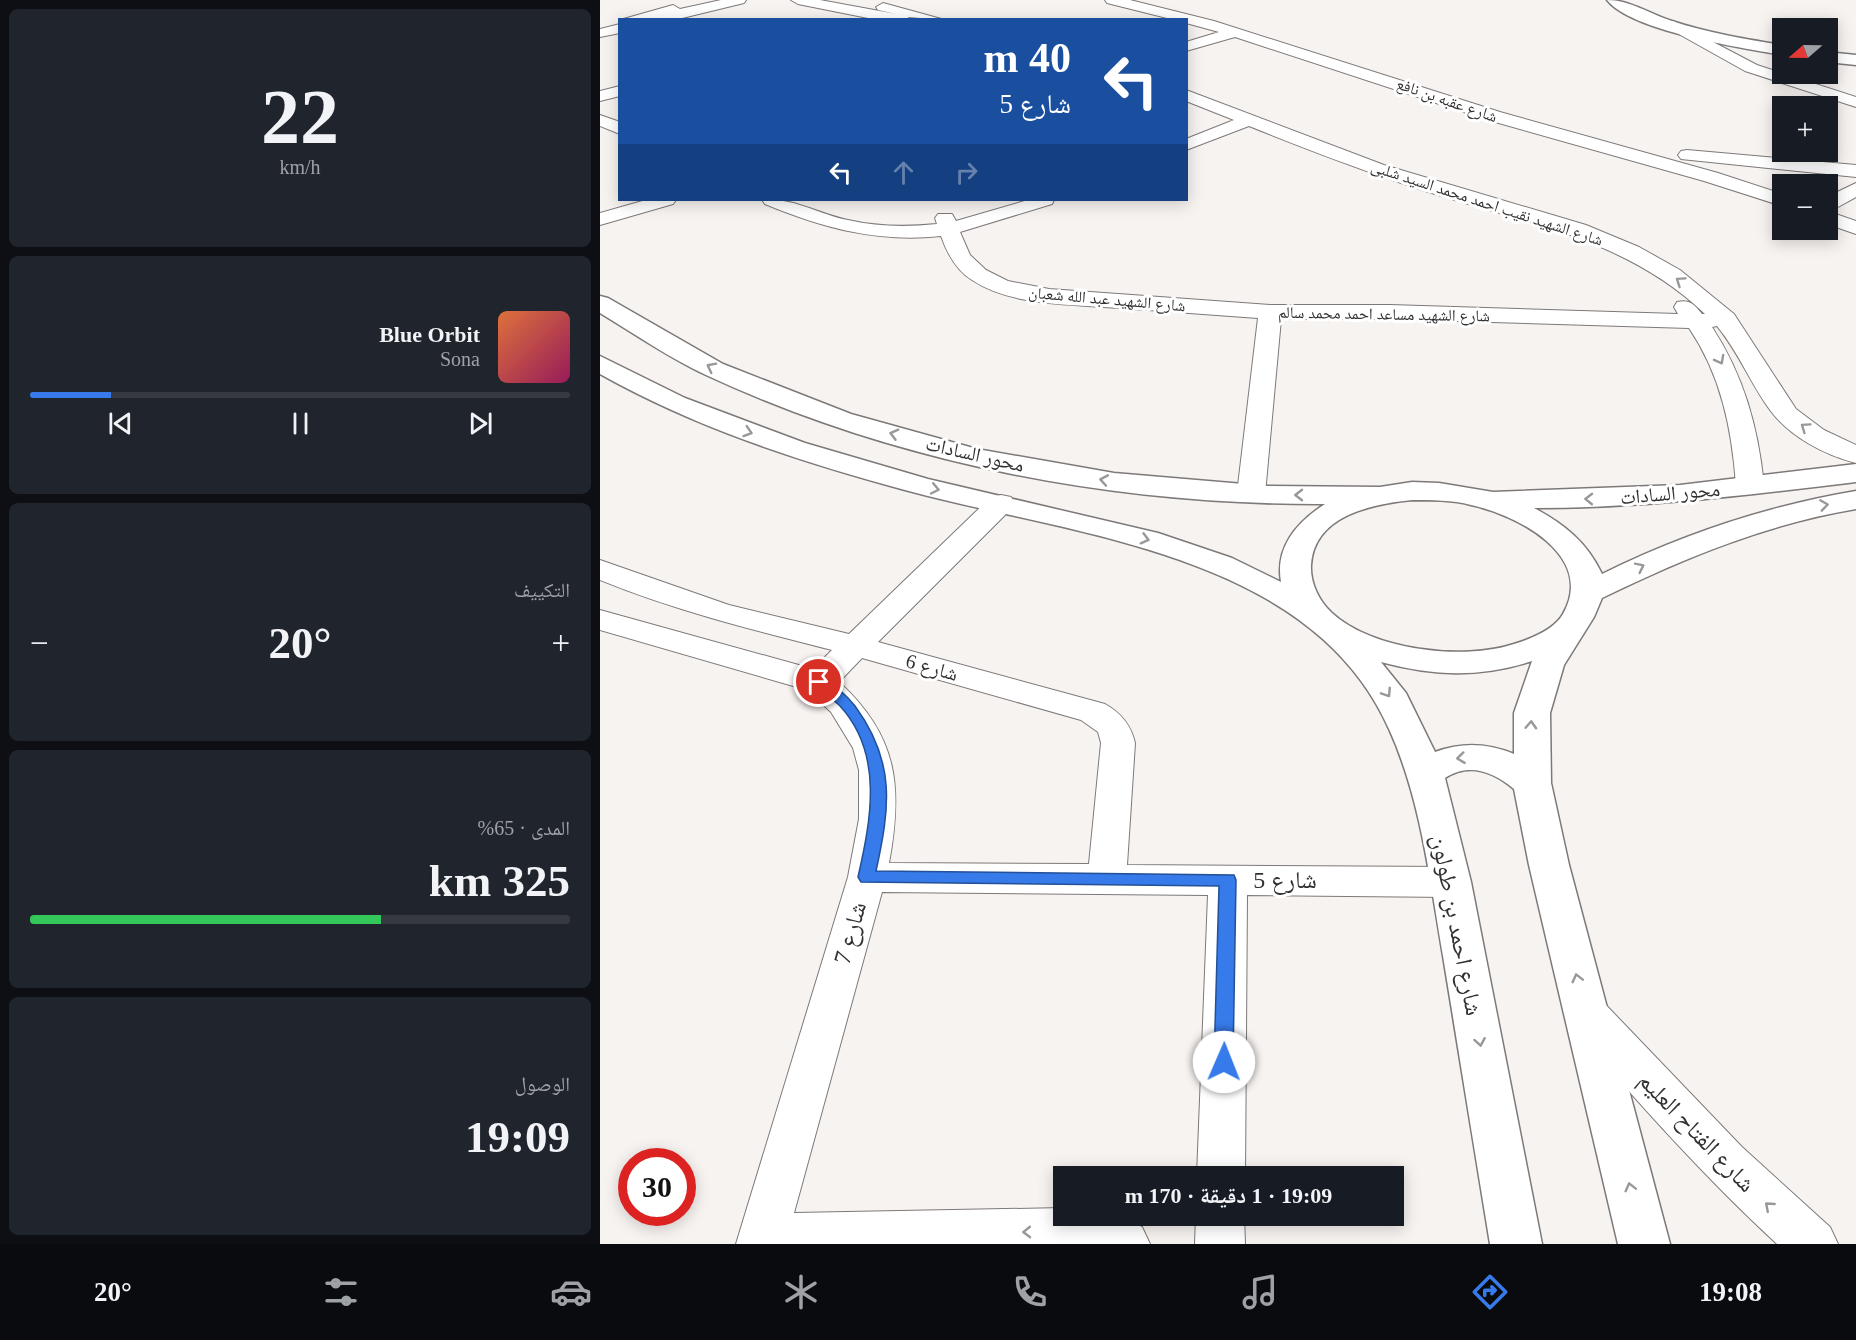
<!DOCTYPE html>
<html lang="ar">
<head>
<meta charset="utf-8">
<style>
	body { margin:0; font-family:"Times New Roman","Noto Naskh Arabic",serif; background:#20242c; color:#f1f3f6; direction:rtl; height:100vh; display:flex; flex-direction:column; font-size:22px; white-space:nowrap }
	* { box-sizing:border-box; margin:0 }
	p { font-size:20px; color:#9ea1a6 }
	.icon { flex:none; width:33px; height:33px; fill:none; stroke:currentColor; stroke-width:2; stroke-linecap:round; stroke-linejoin:round }
	.map { position:relative; flex:1; overflow:hidden; direction:ltr }
	.panel { display:flex; flex-direction:column; gap:9px; padding:9px; background:#0d0f14; width:600px }
	.panel>* { flex:none }
	.hud { position:absolute; left:18px; top:18px; width:570px; height:183px; border-radius:0px; box-shadow:0 3px 15px #0003; direction:rtl; background:#1a4fa0; color:#fff; overflow:hidden }
	.needle { width:39px; rotate:250deg }
	.fabs { position:absolute; left:1172px; top:18px; display:grid; gap:12px }
	.fabs a { display:grid; place-items:center; width:66px; height:66px; border-radius:0px; background:#171b24; box-shadow:0 3px 15px #0003; font-size:30px }
	.speed { position:absolute; left:18px; top:1148px; display:flex; gap:12px; font-size:30px; font-weight:700; text-align:center }
	.speed>* { display:grid; place-content:center; width:78px; height:78px; border-radius:50%; background:#171b24; box-shadow:0 3px 15px #0003; line-height:1 }
	.speed .limit { border:9px solid #d22; background:#fff; color:#111 }
	.pin { position:absolute; display:grid; place-items:center; width:51px; height:51px; color:#fff; margin:-26px; border:3px solid #fff; border-radius:50%; box-shadow:0 2px 6px #0007 }
	.me { position:absolute; width:66px; margin:-33px; rotate:1deg; stroke-linejoin:round; filter:drop-shadow(0 0 4px #0008) }
	.turn { display:flex; align-items:center; gap:21px; height:126px; padding:0 18px; font-size:27px }
	.turn .icon { width:78px; height:78px; stroke-width:2.5 }
	.turn b { display:block; font-size:42px; line-height:51px }
	.lanes { display:flex; align-items:center; height:57px; padding:0 18px; background:#0003; justify-content:center; gap:30px; direction:ltr }
	.lanes .off { opacity:.35 }
	.big { font-size:45px; font-weight:800; line-height:1.1 }
	.panel .tile { flex:1; display:flex; flex-direction:column; justify-content:center; gap:9px; min-width:0; padding:0 21px; border-radius:9px; background:#20242c }
	.panel .dial { align-items:center; gap:0 }
	.dial b { font-size:78px; line-height:1 }
	.song { display:flex; align-items:center; gap:18px }
	.cover { width:72px; height:72px; border-radius:9px; background:linear-gradient(135deg,hsl(20 70% 55%),hsl(330 70% 35%)) }
	.played { height:6px; border-radius:3px; background:linear-gradient(90deg,#367be9 15%,#363941 15%) }
	.keys { display:flex; justify-content:space-around; direction:ltr }
	.heat { display:flex; justify-content:space-between; align-items:center; font-size:33px; direction:ltr }
	.charge { height:9px; border-radius:4px; background:linear-gradient(90deg,#34c759 65%,#363941 0) }
	.trip { position:absolute; left:453px; top:1166px; width:351px; height:60px; border-radius:0px; background:#171b24; box-shadow:0 3px 15px #0003; font-weight:800; line-height:60px; text-align:center; direction:rtl }
	.tabs { display:flex; height:96px; justify-content:space-around; align-items:center; background:#090b0e; color:#9ea1a6 }
	.tabs .icon { width:42px; height:42px }
	.tabs .active { color:#367be9 }
	.tabs b { font-size:27px; color:#f1f3f6 }
	main { display:flex; flex:1; min-height:0 }
	.map>svg:first-child { display:block }
	.lines { fill:none; stroke-linecap:round; stroke-linejoin:round }
	.street-casing { stroke:#7d7978; stroke-width:2 }
	.secondary-casing { stroke:#7d7978; stroke-width:3 }
	.street { fill:#fff; fill-rule:evenodd }
	.secondary { fill:#fff; fill-rule:evenodd }
	.oneway { stroke:#989898 }
	.route { fill:#367be9; stroke:#235097; stroke-width:1.5 }
	.labels { text-anchor:middle; dominant-baseline:central; stroke-width:6; stroke-linejoin:round; paint-order:stroke }
	.far-street-label { font-size:16px; fill:#323030; stroke:#fff }
	.street-label { font-size:20px; fill:#323030; stroke:#fff }
	.near-street-label { font-size:24px; fill:#323030; stroke:#fff }
</style>
</head>
<body>
<main>
<div class="map">
<svg width="1256" height="1244" viewBox="0 0 1256 1244">
	<rect width="100%" height="100%" fill="#f7f3f1"/>
	<g class="lines">
		<g class="street-casing">
			<path id="street" d="M121 0H146L144 3 74 20H20L73 5 80 9Z
				M191 0H220L296 14 278 10 276 7 283 3 345 20 308 17 310 20H278L198 4Z
				M505 0H530L614 21 900 112 1118 173 1182 194V206L1104 181 888 120 635 37 586 51V42L619 32 586 23V20H575L507 3Z
				M1073 21 1157 65 1256 97V107L1145 71 1068 28 1066 25Z
				M20 24V33L0 37V29Z
				M20 86V96L0 101V91Z
				M586 90 784 165 986 225 1039 247 1080 270 1134 314 1196 409 1224 430 1256 445V463C1224 455 1189 436 1170 410 1150 383 1140 354 1117 326L1112 327C1144 376 1158 427 1164 485L1160 491 1150 493 1140 491 1136 485C1132 429 1121 375 1089 328L790 319H681L665 494 661 500 651 502 641 500 637 494 658 318C612 315 566 311 520 308 473 304 413 307 372 280 356 270 347 253 341 236 278 243 223 228 165 204L162 200C193 197 218 214 248 220 278 227 307 227 337 224L335 218 338 214H352L356 221 428 200H454L452 204 360 232 370 255 386 270 408 281 449 289 670 305H790L1078 314 1074 307 1077 302C1090 299 1094 304 1102 314H1105C1030 242 933 224 838 195 774 175 711 151 649 126L586 150V139L634 120 586 101Z
				M0 115 20 122V134L0 126Z
				M1087 150 1256 165V177L1081 159 1078 155 1081 151Z
				M1256 183V197L1238 207 1227 208V197Z
				M46 200H76L73 204 0 225V213Z
				M1227 211 1256 221V234L1227 224Z
				M401 495 411 497 415 503 411 509 278 642 505 704C521 713 531 725 535 743L527 865 851 867 865 872 870 882 865 892 851 897 647 895 645 1176H597L608 895 282 892 194 1213 464 1208V1215H517L542 1227 550 1244H136L248 877 259 819V770L253 748 231 712 207 690 0 630V610L213 669 232 650C153 630 76 611 0 580V560L129 605 249 634 391 497ZM262 658 481 720 498 732 501 743 489 864 289 863C303 787 298 736 239 682Z
				M989 998 1004 1003 1142 1147 1230 1227 1238 1244H1177C1104 1177 1039 1103 974 1029L968 1016 974 1003Z
				M596 1215H644L645 1244H595Z"/>
		</g>
		<g class="secondary-casing">
			<path id="secondary" d="M1007 0C1030 0 1050 14 1072 21 1108 33 1145 39 1182 45V55C1142 48 1031 31 1007 0Z
				M1227 52 1256 55V65L1227 62Z
				M0 296 8 298 123 364 251 414 377 449 514 473 667 486 780 487 812 482 839 483 893 492 1080 485 1256 464V482C1148 495 1042 508 934 508 964 524 987 542 1002 574 1083 534 1167 506 1256 491V509C1166 524 1084 558 1002 598L994 617 964 665 950 713 951 783 969 865 1070 1244H1018L929 865 914 789C894 772 869 762 845 778L871 882 942 1244H890C874 1148 859 1052 843 956 830 881 821 799 789 729 710 551 469 535 305 490 199 461 96 428 0 374V356L85 398 205 443 328 479 558 533 632 558 681 582C675 547 697 522 725 504 514 505 298 464 106 375 69 358 35 334 0 313ZM812 500C831 500 852 500 871 505 918 515 996 556 963 614 954 630 930 639 914 644 863 661 772 650 732 613 719 601 710 583 711 565 714 515 773 504 812 500ZM932 661 914 713V754C887 743 862 742 835 752L806 693 781 662C833 676 880 678 932 661Z"/>
		</g>
		<use href="#street" class="street"/>
		<use href="#secondary" class="secondary"/>
	</g>
	<defs><path id="oneway-chevron" d="M-2-3.5L2.5 0L-2 3.5" fill="none" stroke-width="1.6" stroke-linecap="round" stroke-linejoin="round" transform="scale(1.5)"/></defs>
	<g class="oneway">
		<use href="#oneway-chevron" transform="translate(1080 281) rotate(-146)"/>
		<use href="#oneway-chevron" transform="translate(1120 360) rotate(62)"/>
		<use href="#oneway-chevron" transform="translate(111 367) rotate(-153)"/>
		<use href="#oneway-chevron" transform="translate(1205 427) rotate(-145)"/>
		<use href="#oneway-chevron" transform="translate(148 432) rotate(18)"/>
		<use href="#oneway-chevron" transform="translate(294 434) rotate(-165)"/>
		<use href="#oneway-chevron" transform="translate(504 480) rotate(-170)"/>
		<use href="#oneway-chevron" transform="translate(335 489) rotate(12)"/>
		<use href="#oneway-chevron" transform="translate(699 495) rotate(-180)"/>
		<use href="#oneway-chevron" transform="translate(989 499) rotate(-179)"/>
		<use href="#oneway-chevron" transform="translate(1224 505) rotate(-8)"/>
		<use href="#oneway-chevron" transform="translate(545 539) rotate(15)"/>
		<use href="#oneway-chevron" transform="translate(1040 567) rotate(-26)"/>
		<use href="#oneway-chevron" transform="translate(787 693) rotate(57)"/>
		<use href="#oneway-chevron" transform="translate(931 725) rotate(-87)"/>
		<use href="#oneway-chevron" transform="translate(861 758) rotate(173)"/>
		<use href="#oneway-chevron" transform="translate(977 978) rotate(-104)"/>
		<use href="#oneway-chevron" transform="translate(880 1042) rotate(80)"/>
		<use href="#oneway-chevron" transform="translate(1030 1187) rotate(-104)"/>
		<use href="#oneway-chevron" transform="translate(1169 1206) rotate(-139)"/>
		<use href="#oneway-chevron" transform="translate(427 1232) rotate(179)"/>
	</g>
	<path class="route" d="M219 677C232 681 247 696 255 706 296 762 290 807 276 871L634 875 636 880 633 1062 630 1068 624 1070 617 1068 614 1062 619 886 261 882 258 877C271 820 284 754 240 706 231 697 219 692 212 682Z"/>
	<g class="labels">
		<g class="far-street-label">
			<text transform="translate(847 100) rotate(19)">شارع عقبه بن نافع</text>
			<text transform="translate(887 203) rotate(18)">شارع الشهيد نقيب احمد محمد السيد شلبى</text>
			<text transform="translate(507 299) rotate(5)">شارع الشهيد عبد الله شعبان</text>
			<text transform="translate(784 314) rotate(1)">شارع الشهيد مساعد احمد محمد سالم</text>
		</g>
		<g class="street-label">
			<text transform="translate(375 454) rotate(13)">محور السادات</text>
			<text transform="translate(1070 493) rotate(-5)">محور السادات</text>
			<text transform="translate(332 667) rotate(16)">شارع 6</text>
		</g>
		<g class="near-street-label">
			<text x="685" y="880">شارع 5</text>
			<text transform="translate(857 925) rotate(79)">شارع احمد بن طولون</text>
			<text transform="translate(250 933) rotate(-74)">شارع 7</text>
			<text transform="translate(1097 1132) rotate(46)">شارع الفتاح العليم</text>
		</g>
	</g>
</svg>
<div class="fabs">
<a><svg class="needle" viewBox="-14 -14 28 28"><path d="M0-13l5 13h-10z" fill="#e53935"/><path d="M0 13l5-13h-10z" fill="#9ea1a6"/></svg></a>
<a>+</a>
<a>−</a>
</div>
<div class="speed"><div class="limit">30</div></div>
<div class="pin" style="left:219px;top:682px;background:#d93025"><svg class="icon" aria-label="arrive" viewBox="0 0 24 24"><path d="M6 21V4h12l-3 4 3 4H6"/></svg></div>
<svg class="me" style="left:624px;top:1062px" viewBox="-20 -20 40 40"><circle r="19" fill="#fff"/><path d="M0-13L10 11 0 6-10 11z" fill="#367be9"/></svg>
<div class="trip">19:09 · 1 دقيقة · 170 m</div>
<div class="hud">
<div class="turn"><svg class="icon" aria-label="left" viewBox="0 0 24 24"><path d="M17 20v-9H6M10 6l-5 5 5 5"/></svg><div><b>40 m</b>شارع 5</div></div>
<div class="lanes"><svg class="icon" aria-label="left" viewBox="0 0 24 24"><path d="M17 20v-9H6M10 6l-5 5 5 5"/></svg><svg class="icon off" aria-label="ahead" viewBox="0 0 24 24"><path d="M12 20V5M6 11l6-6 6 6"/></svg><svg class="icon off" aria-label="right" viewBox="0 0 24 24"><path d="M7 20v-9h11M14 6l5 5-5 5"/></svg></div>
</div>
</div>
<section class="panel">
<div class="tile dial"><b>22</b><p>km/h</p></div>
<div class="tile">
<div class="song"><i class="cover"></i><div><b>Blue Orbit</b><p>Sona</p></div></div>
<div class="played"></div>
<div class="keys"><svg class="icon" aria-label="previous" viewBox="0 0 24 24"><path d="M18 5L8 12l10 7zM5 5v14"/></svg><svg class="icon" aria-label="pause" viewBox="0 0 24 24"><path d="M8 5v14M16 5v14"/></svg><svg class="icon" aria-label="next" viewBox="0 0 24 24"><path d="M6 5l10 7-10 7zM19 5v14"/></svg></div>
</div>
<div class="tile"><p>التكييف</p>
<div class="heat"><a>−</a><b class="big">20°</b><a>+</a></div>
</div>
<div class="tile"><p>المدى · 65%</p><b class="big">325 km</b><div class="charge"></div></div>
<div class="tile"><p>الوصول</p><b class="big">19:09</b></div>
</section>
</main>
<nav class="tabs">
<b>19:08</b>
<svg class="icon active" aria-label="directions" viewBox="0 0 24 24"><path d="M12 3l9 9-9 9-9-9zM9 14v-3h6M13 9l2 2-2 2"/></svg>
<svg class="icon" aria-label="music" viewBox="0 0 24 24"><path d="M9 18V5l10-2v13"/><circle cx="6" cy="18" r="3"/><circle cx="16" cy="16" r="3"/></svg>
<svg class="icon" aria-label="phone" viewBox="0 0 24 24"><path d="M5 4h4l2 5-3 2q2 4 5 5l2-3 5 2v4C11 20 4 13 5 4z"/></svg>
<svg class="icon" aria-label="climate" viewBox="0 0 24 24"><path d="M12 3v18M4 7l16 10M4 17L20 7"/></svg>
<svg class="icon" aria-label="car" viewBox="0 0 24 24"><path d="M5 17H2v-5l4-1 3-4h7l3 4 3 1v5h-3M9 17h6M6 11h13"/><circle cx="7" cy="17" r="2"/><circle cx="17" cy="17" r="2"/></svg>
<svg class="icon" aria-label="filters" viewBox="0 0 24 24"><path d="M4 7h16M4 17h16"/><circle cx="9" cy="7" r="2"/><circle cx="15" cy="17" r="2"/></svg>
<b>20°</b>
</nav>
</body>
</html>
